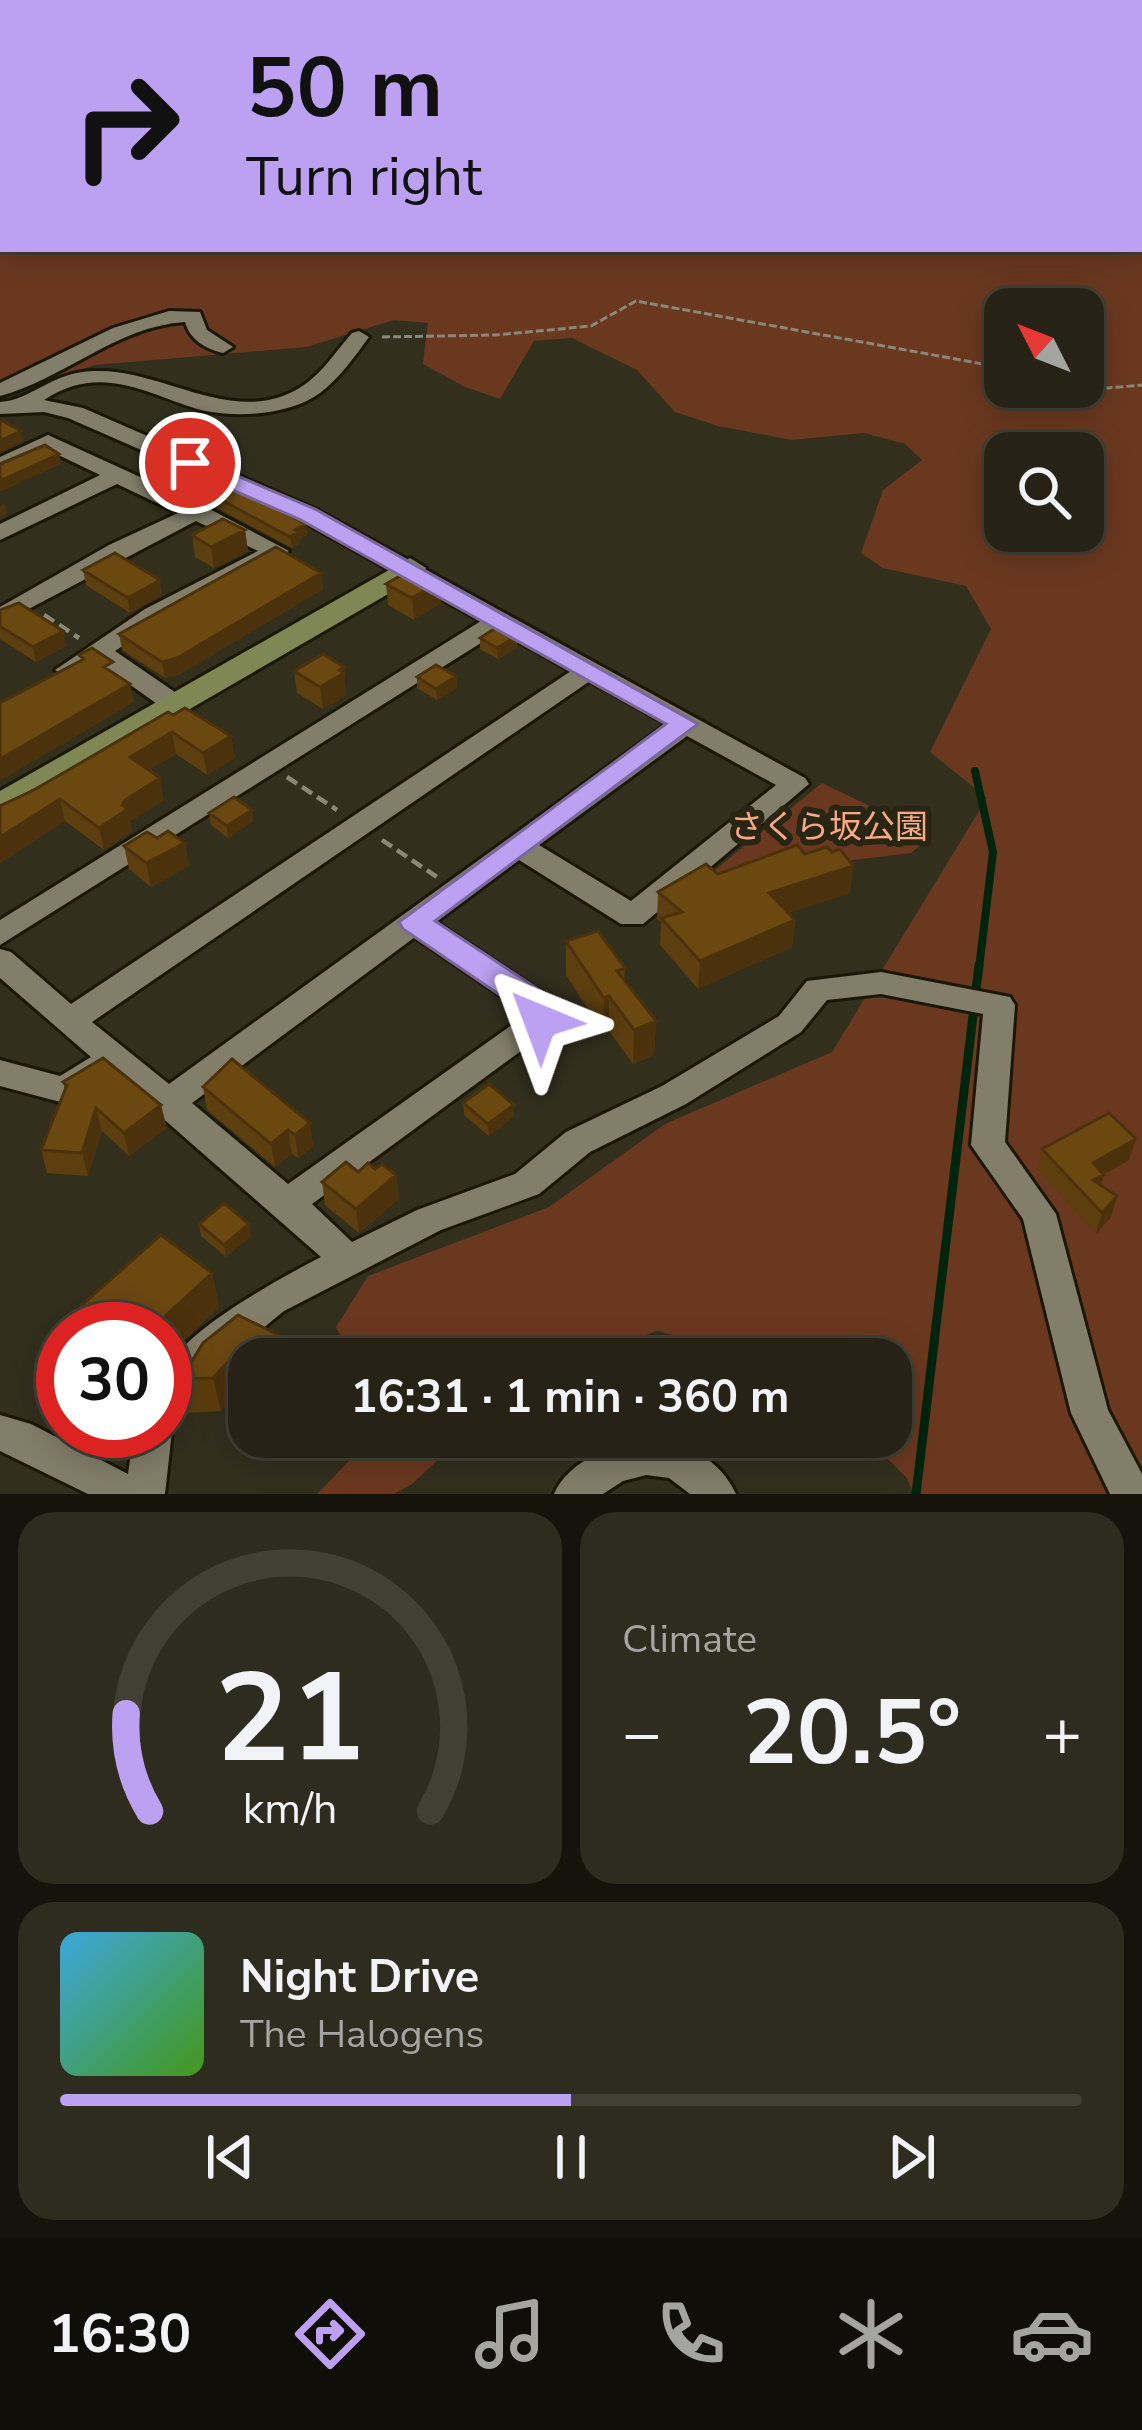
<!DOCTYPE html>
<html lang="en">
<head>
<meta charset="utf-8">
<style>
	body { margin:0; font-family:"Nunito Sans","Noto Sans JP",sans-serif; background:#2e2b1f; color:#f1f3f6; height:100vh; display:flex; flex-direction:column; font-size:45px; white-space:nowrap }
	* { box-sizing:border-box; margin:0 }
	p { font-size:39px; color:#a4a4a1 }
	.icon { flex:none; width:66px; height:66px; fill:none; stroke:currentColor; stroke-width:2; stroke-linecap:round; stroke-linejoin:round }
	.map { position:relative; height:1494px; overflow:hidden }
	.drawer { display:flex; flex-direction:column; gap:18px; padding:18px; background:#15130c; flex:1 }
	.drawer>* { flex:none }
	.guide { position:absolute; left:0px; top:0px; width:1143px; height:252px; box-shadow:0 6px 30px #0003,0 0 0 3px #424035; background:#bca0f2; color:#111; overflow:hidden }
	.needle { width:78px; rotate:312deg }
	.tools { position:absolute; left:984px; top:288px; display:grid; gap:24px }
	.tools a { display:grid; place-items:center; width:120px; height:120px; border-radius:24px; background:#262316; box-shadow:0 6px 30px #0003,0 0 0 3px #424035; font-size:60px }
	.speed { position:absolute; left:36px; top:1302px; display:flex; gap:24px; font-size:60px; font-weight:700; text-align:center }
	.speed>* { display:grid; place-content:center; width:156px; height:156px; border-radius:50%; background:#262316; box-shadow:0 6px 30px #0003,0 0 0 3px #424035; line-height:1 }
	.speed .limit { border:18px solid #d22; background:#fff; color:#111 }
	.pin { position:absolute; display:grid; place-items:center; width:102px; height:102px; color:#fff; margin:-51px; border:6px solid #fff; border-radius:50%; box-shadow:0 3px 12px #0007 }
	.me { position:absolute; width:132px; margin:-66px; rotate:316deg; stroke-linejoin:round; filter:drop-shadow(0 0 9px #0008) }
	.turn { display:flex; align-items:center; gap:42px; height:252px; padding:0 48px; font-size:54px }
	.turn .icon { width:156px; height:156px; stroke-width:2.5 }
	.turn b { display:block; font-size:84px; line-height:102px }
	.big { font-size:90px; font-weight:700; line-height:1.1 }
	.drawer .tile { flex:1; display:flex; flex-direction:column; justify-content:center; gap:18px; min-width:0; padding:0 42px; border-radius:36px; background:#2e2b1f }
	.drawer .dial { align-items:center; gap:0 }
	.dial svg { height:312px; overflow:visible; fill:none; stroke:#424035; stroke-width:7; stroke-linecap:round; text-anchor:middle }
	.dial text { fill:#f1f3f6; stroke:none }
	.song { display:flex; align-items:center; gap:36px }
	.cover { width:144px; height:144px; border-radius:18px; background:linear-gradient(135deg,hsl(200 70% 55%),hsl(100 70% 35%)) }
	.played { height:12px; border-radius:6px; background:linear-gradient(90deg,#bca0f2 50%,#424035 50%) }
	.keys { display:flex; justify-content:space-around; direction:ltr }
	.heat { display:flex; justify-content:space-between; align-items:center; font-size:66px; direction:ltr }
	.drawer .tiles { flex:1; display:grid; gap:18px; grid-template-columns:1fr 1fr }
	.tile:last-child { grid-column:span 2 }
	.trip { position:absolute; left:228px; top:1338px; width:684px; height:120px; border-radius:36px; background:#262316; box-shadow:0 6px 30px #0003,0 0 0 3px #424035; font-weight:700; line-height:120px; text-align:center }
	.dock { display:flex; height:192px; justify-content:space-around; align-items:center; background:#0f0e09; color:#a4a4a1 }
	.dock .icon { width:84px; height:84px }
	.dock .on { color:#bca0f2 }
	.dock b { font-size:54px; color:#f1f3f6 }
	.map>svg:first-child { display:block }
	.green { fill:#6a381f; fill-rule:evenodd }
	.water { fill:#00240c }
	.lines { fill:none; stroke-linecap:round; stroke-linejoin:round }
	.stream-far1 { stroke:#00240c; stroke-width:8 }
	.stream { stroke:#00240c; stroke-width:9 }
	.street-casing { stroke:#1a1706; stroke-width:6 }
	.secondary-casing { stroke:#1a1706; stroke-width:6 }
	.path-far1 { stroke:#898777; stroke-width:3; stroke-dasharray:8 3; stroke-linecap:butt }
	.path { stroke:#898777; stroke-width:4.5; stroke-dasharray:12 6; stroke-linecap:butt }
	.street { fill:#827e6a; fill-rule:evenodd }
	.secondary { fill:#7f8855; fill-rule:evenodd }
	.wall { fill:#5d3e0f }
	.shaded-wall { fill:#4c320c }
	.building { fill:#6c4811; stroke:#4c320c; stroke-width:3 }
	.route { fill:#bca0f2; stroke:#7a689d; stroke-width:3 }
	.labels { text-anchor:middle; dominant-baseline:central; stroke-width:12; stroke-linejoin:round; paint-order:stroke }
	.park-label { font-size:33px; fill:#f9a984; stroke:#282513 }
</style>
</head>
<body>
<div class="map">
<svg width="1142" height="1494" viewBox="0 0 1142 1494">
	<rect width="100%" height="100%" fill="#322f1d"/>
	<path class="green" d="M0 0 417 3H3V249H1140L1142 92V1494H914L906 1477 865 1437H891V1359H757L658 1331 573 1359H352L336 1327 368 1276 549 1207 665 1124 832 1052 987 798 930 752 991 629 966 586 883 568 861 553 883 490 922 460 905 444 864 433 792 440 718 426 675 412 637 370 572 338 534 341 500 399 465 387 423 364 428 323 394 320 306 347 95 365 0 397ZM1005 309H1083V387H1005ZM1005 453H1083V531H1005Z
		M822 783 932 836 911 853 705 878Z
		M372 1437H463L412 1484 394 1494H317Z"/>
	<path class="water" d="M492 0H1084L1103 3H505Z"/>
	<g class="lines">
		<path class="stream-far1" d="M975 771 993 852 979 968"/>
		<path class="stream" d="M916 1494 979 965"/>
		<g class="street-casing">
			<path id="street" d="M20 0H103L105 3H22Z
				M421 0H444L446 3H423Z
				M169 311 200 312 207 330 233 347 223 353C206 349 190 340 185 322 117 326 64 379 0 396V383L113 328Z
				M359 331 369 337C355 356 340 378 320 393 289 416 230 419 194 408 142 391 98 364 44 400L83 408 315 509 805 778 809 784 643 924H621L519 860 436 922 547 996 556 1021 551 1029 312 1204 352 1242 417 1210 515 1174 566 1132 662 1086 779 1016 807 981 881 972 1010 997 1015 1005 1005 1142 1056 1214 1108 1410 1142 1474V1494H1110L1071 1413 1023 1219 971 1145 983 1014 881 994 827 1000 801 1032 686 1104 590 1152 539 1194 441 1230 284 1311 207 1374 179 1418 168 1422 172 1431 165 1494H88L0 1451V1415L31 1424 128 1474 134 1431H165C165 1414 161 1390 165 1374 176 1334 284 1276 321 1257L110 1072 64 1103 0 1086V1060L60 1076 91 1057 0 978V949L11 952 71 1004 571 671 500 631 0 945V920L481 621 299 519 68 418 44 412 0 414V402C32 400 51 372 94 371 163 368 235 429 301 387 322 374 336 351 352 333ZM590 681 667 724 169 1084 92 1022ZM687 736 776 785 631 901 539 845ZM415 937 522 1010 523 1017 288 1184 192 1103Z
				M48 435 206 507 289 551 163 619 115 651 185 699 189 705 185 711H167L98 662 68 678 55 670 145 609 258 551 196 521 0 624V607L109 545 178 513 117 484 0 540V524L100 475 48 450 0 472V457Z
				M646 1438C683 1441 720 1458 736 1494H690L669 1478 646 1475 623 1481 603 1494H554C569 1460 612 1445 646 1438Z"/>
		</g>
		<g class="secondary-casing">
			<path id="secondary" d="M410 558 426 568 421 575 0 819V791Z"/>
		</g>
		<path class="path-far1" d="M382 337 496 335 591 326 636 301 1005 368
			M1083 383 1108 388 1142 385"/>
		<path class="path" d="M44 615 79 638
			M287 777 337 810
			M382 840 437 877"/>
		<use href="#street" class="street"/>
		<use href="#secondary" class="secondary"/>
	</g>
	<path class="wall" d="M157 470 205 477 207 487 191 495 159 480Z
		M216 497 306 524 307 535 300 539V543L292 548 217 508Z
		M245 530 248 551 214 568 195 557 192 535Z
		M83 570 162 595 130 613 86 585Z
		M321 573 323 589 180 674 165 678 122 650 119 634Z
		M386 584 441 603 414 620 388 605Z
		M0 610 63 631 66 646 36 662 0 639Z
		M480 638 517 647 498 659 480 649Z
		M344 667 346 695 323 709 297 693 294 671Z
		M456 676 457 688 437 700 417 688V677Z
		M173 715 231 736 235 758 207 775 176 754 148 770 164 800 130 821 132 831 104 850 65 821 0 863V806Z
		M209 813 253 821 228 838 211 825Z
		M157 838 185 843 189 866 151 887 129 869 124 846Z
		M832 852 853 866 850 893 788 913 795 920 792 947 698 989 660 945 661 922 657 919 658 892 718 874 805 854Z
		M566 941 625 968 624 980 656 1021 654 1055 633 1064 609 1031 603 1033 566 975Z
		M63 1082 167 1128 129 1156 102 1131 88 1176 47 1173 41 1150 65 1090Z
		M203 1087 310 1123 313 1147 298 1158 292 1154 275 1167 207 1110Z
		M463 1103 514 1105V1116L489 1136 464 1115Z
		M1042 1149 1129 1160 1104 1175 1101 1185 1111 1217 1096 1234 1037 1170Z
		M375 1169 396 1175 399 1199 359 1233 325 1205 322 1182Z
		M199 1224H249L251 1236 226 1257 201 1236Z
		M212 1273 219 1307 165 1358V1329H89L82 1305Z
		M203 1343 249 1359V1401L235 1395 221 1411 189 1413 181 1379Z"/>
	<path class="shaded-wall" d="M21 431 23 442 0 452V441Z
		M59 454 61 464 0 492V481Z
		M205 477 207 487 191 495 190 485Z
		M5 503 7 514 0 518V506Z
		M306 524 307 535 300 539V543L292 548 290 537 295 530Z
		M245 530 248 551 214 568 211 547Z
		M321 573 323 589 180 674 165 678 162 662Z
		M160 580 162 595 130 613 128 598Z
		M439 582 441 603 414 620 412 598Z
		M63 631 66 646 36 662 33 647Z
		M517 636V647L498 659 497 648Z
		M344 667 346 695 323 709 320 687Z
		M456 676 457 688 437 700 436 689Z
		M130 684 134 702 0 781V759Z
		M172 732 176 754 134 778 130 757Z
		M231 736 235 758 207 775 203 753Z
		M160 778 164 800 130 821 132 831 104 850 99 828 125 800Z
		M60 799 65 821 0 863V837Z
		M252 810 253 821 228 838 227 826Z
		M185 843 189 866 151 887 146 863Z
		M853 866 850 893 767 920 769 893Z
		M795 920 792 947 698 989 700 961Z
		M609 996V1031L603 1033 604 998Z
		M656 1021 654 1055 633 1064 634 1030Z
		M161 1105 167 1128 129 1156 124 1133Z
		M514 1105V1116L489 1136 488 1124Z
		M96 1108 102 1131 88 1176 82 1153Z
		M310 1123 313 1147 298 1158 295 1135Z
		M288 1130 292 1154 275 1167 271 1144Z
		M1136 1139 1129 1160 1096 1179 1104 1175 1097 1196 1090 1200 1093 1163Z
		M396 1175 399 1199 359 1233 356 1209Z
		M1117 1196 1111 1217 1096 1234 1102 1213Z
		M249 1224 251 1236 226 1257 224 1245Z
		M212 1273 219 1307 165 1358V1329H151Z
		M228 1362 235 1395 221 1411 213 1378Z"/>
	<path class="building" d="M3 421 21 431 0 441V422Z
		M45 445 59 454 0 481V464Z
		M175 461 205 477 190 485 157 470Z
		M235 488 306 524 295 530 299 532 290 537 216 497Z
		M223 519 245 530 211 547 192 535Z
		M276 547 321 573 177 658 162 662 119 634Z
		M115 553 160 580 128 598 83 570Z
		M414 568 439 582 412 598 386 584Z
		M19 603 63 631 33 647 0 626V610Z
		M499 626 517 636 497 648 480 638Z
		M92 648 113 662 104 667 130 684 0 759V703L84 659 79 655Z
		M323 654 344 667 339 670 344 673 320 687 294 671Z
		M436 665 456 676 436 689 417 677Z
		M185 708 231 736 203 753 172 732 130 757 160 778 125 800 122 805 128 809 99 828 60 799 0 837V806L34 790 168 712 173 715Z
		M234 797 252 810 227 826 209 813Z
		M168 831 185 843 146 863 124 846 147 832 157 838Z
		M797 845 805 854 827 847 832 852 840 849 853 866 769 893 795 920 700 961 661 918 682 912 658 892 706 864 718 874Z
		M598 931 625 968 617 971 656 1021 634 1030 609 996 604 998 566 941Z
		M103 1058 161 1105 124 1133 96 1108 82 1153 41 1150 67 1085 63 1082Z
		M232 1059 310 1123 295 1135 288 1130 271 1144 203 1087Z
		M489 1084 514 1105 488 1124 463 1103Z
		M1109 1113 1136 1139 1093 1163 1104 1175 1093 1180 1117 1196 1102 1213 1042 1149Z
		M346 1162 358 1172 368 1163 375 1169 382 1164 396 1175 356 1209 322 1182Z
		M224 1203 249 1224 224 1245 199 1224Z
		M161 1235 212 1273 151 1329H112L82 1305Z
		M238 1315 328 1359H249V1370L228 1362 213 1378 181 1379 203 1343Z"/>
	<path class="route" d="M190 456 315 509 698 724 435 921 547 995 556 1021 552 1029H529L522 1010 403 929 399 922 666 724 299 519 182 468 178 463Z"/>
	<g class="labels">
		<g class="park-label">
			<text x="829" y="827">さくら坂公園</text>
		</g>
	</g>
</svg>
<div class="tools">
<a><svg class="needle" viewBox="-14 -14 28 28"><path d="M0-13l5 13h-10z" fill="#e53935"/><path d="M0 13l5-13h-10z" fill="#a4a4a1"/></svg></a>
<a><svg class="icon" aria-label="search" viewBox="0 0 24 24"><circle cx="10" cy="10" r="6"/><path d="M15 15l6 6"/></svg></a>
</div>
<div class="speed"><div class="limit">30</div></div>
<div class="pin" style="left:190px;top:463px;background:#d93025"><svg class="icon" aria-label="arrive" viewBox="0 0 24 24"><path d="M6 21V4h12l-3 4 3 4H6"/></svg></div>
<svg class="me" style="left:540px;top:1021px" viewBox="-20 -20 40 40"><path d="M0-17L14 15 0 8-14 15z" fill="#bca0f2" stroke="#fff" stroke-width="4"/></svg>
<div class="trip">16:31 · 1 min · 360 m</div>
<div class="guide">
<div class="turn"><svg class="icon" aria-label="right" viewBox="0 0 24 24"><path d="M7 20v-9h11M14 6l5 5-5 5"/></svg><div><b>50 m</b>Turn right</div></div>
</div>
</div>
<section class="drawer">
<div class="tiles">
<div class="tile dial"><svg viewBox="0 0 100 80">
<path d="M14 69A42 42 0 1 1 86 69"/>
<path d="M14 69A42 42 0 0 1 8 44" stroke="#bca0f2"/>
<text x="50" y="56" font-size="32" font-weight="700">21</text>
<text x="50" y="72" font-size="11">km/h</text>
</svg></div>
<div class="tile"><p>Climate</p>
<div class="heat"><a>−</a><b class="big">20.5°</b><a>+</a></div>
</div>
<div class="tile">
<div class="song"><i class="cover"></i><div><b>Night Drive</b><p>The Halogens</p></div></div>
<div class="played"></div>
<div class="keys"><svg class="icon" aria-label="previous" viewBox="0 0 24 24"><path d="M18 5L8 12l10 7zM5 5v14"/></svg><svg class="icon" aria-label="pause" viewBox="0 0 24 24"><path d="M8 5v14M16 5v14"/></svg><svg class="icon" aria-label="next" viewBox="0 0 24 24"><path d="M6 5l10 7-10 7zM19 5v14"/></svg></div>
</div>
</div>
</section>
<nav class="dock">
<b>16:30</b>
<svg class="icon on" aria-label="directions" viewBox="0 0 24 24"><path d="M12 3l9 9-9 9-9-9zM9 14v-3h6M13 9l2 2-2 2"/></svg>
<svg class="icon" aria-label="music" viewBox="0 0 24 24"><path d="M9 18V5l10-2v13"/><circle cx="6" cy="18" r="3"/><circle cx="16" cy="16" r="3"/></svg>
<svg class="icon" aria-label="phone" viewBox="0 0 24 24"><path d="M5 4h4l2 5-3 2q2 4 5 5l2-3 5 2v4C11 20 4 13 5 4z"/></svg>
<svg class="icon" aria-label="climate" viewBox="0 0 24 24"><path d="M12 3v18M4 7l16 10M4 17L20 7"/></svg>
<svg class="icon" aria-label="car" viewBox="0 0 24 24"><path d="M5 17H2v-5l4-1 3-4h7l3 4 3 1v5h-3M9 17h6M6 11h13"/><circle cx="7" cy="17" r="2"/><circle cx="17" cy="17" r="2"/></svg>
</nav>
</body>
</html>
